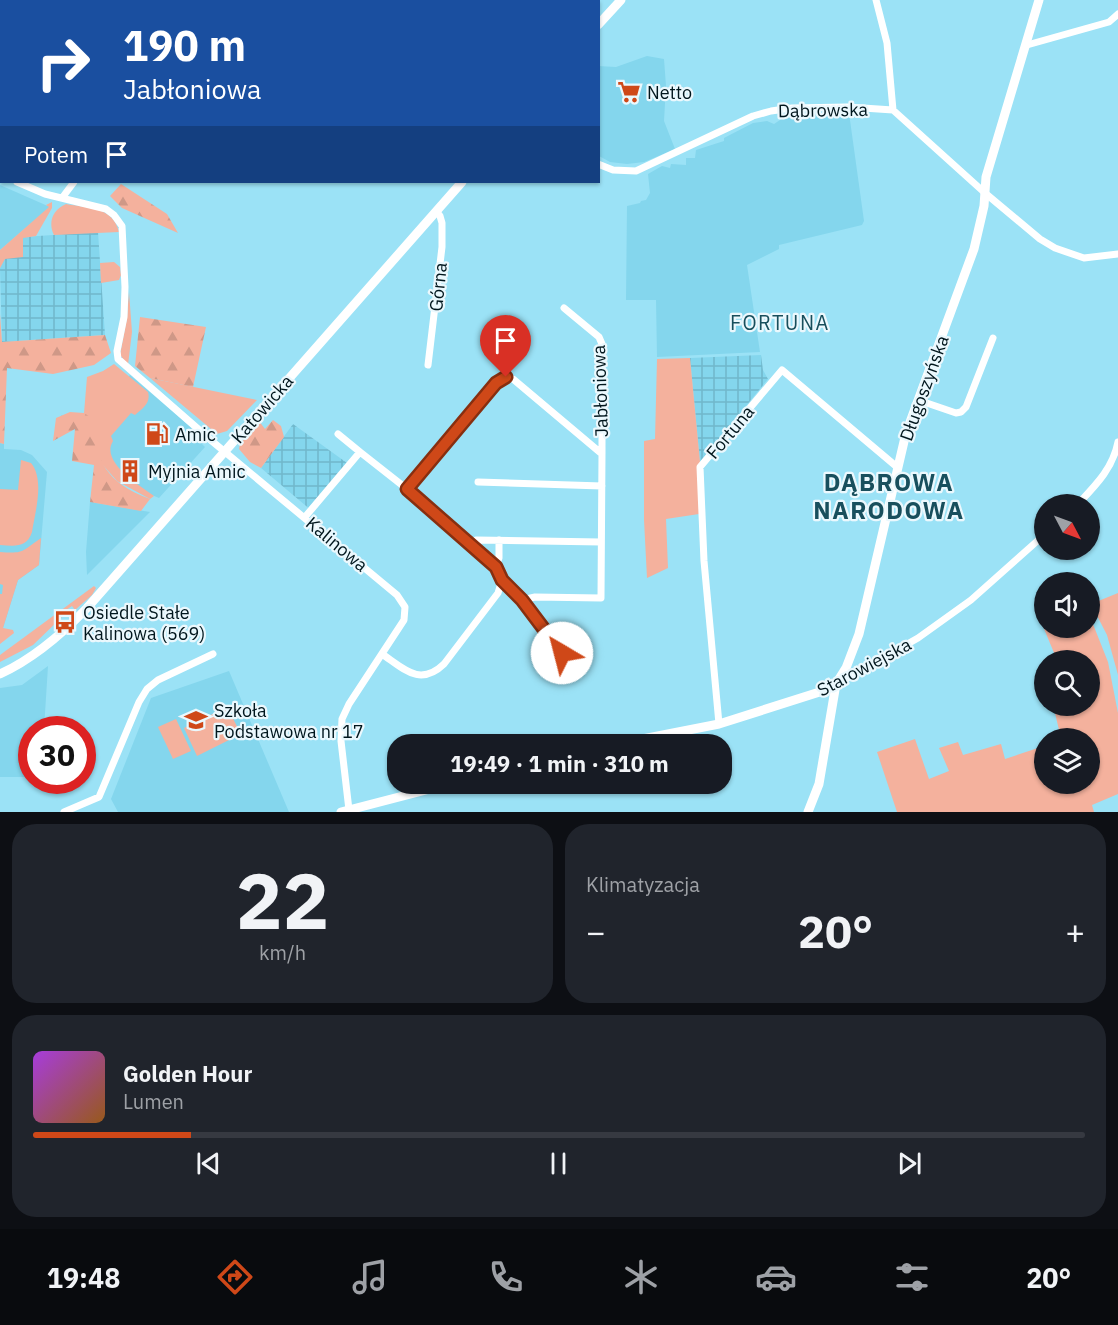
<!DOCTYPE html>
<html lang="pl">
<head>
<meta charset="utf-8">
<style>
	body { margin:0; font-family:"IBM Plex Sans",sans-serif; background:#20242c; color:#f1f3f6; height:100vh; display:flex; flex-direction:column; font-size:22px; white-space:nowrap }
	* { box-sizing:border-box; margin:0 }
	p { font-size:20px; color:#9ea1a6 }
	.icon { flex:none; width:33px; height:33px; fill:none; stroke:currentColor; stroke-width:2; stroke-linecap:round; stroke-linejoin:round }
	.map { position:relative; height:812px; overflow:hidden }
	.sheet { display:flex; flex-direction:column; gap:12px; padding:12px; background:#0d0f14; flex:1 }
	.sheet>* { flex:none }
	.banner { position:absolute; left:0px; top:0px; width:600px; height:183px; box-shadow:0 2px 4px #0004; background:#1a4fa0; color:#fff; overflow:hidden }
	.needle { width:39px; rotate:131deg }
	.fabs { position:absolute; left:1034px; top:494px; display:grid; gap:12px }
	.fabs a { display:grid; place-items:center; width:66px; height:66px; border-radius:50%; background:#171b24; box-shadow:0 2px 4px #0004; font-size:30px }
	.speed { position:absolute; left:18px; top:716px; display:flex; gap:12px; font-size:30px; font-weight:700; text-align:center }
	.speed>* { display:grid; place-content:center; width:78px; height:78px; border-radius:50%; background:#171b24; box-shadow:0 2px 4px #0004; line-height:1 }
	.speed .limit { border:9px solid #d22; background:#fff; color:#111 }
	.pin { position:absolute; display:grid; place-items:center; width:51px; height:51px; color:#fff; margin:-62px -26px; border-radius:50% 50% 50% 0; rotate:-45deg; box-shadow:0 0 6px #0007 }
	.pin .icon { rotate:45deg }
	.me { position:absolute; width:66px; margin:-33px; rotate:323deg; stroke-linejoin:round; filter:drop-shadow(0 0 4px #0008) }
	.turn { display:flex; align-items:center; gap:21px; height:126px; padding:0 24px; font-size:27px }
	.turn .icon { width:78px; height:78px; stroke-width:2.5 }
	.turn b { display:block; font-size:42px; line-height:51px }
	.then { display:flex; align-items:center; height:57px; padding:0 24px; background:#0003; gap:12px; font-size:22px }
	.big { font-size:45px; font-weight:700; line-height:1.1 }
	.sheet .widget { flex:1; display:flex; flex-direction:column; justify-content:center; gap:9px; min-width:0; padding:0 21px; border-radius:24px; background:#20242c }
	.sheet .dial { align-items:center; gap:0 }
	.dial b { font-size:78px; line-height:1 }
	.song { display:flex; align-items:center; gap:18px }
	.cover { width:72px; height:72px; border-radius:9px; background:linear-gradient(135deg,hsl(280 70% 55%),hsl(30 70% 35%)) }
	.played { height:6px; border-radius:3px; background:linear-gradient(90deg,#cf4818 15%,#363941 15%) }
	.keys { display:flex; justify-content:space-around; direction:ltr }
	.heat { display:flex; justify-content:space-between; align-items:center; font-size:33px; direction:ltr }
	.sheet .tiles { flex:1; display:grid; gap:12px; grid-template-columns:1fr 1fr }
	.widget:last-child { grid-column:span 2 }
	.trip { position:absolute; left:387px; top:734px; width:345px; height:60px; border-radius:24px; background:#171b24; box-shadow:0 2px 4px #0004; font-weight:700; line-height:60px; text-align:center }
	.dock { display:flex; height:96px; justify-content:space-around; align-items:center; background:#090b0e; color:#9ea1a6 }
	.dock .icon { width:42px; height:42px }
	.dock .current { color:#cf4818 }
	.dock b { font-size:27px; color:#f1f3f6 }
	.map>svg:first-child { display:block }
	.built { fill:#84d6ed }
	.industrial { fill:url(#industrial-grid) }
	.grass { fill:#f4b19d }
	.forest { fill:url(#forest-firs) }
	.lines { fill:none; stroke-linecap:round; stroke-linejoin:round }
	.street { stroke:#fff; stroke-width:7 }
	.secondary { stroke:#fff; stroke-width:9 }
	.route-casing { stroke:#872f10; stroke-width:15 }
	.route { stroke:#cf4818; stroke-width:10 }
	.labels { text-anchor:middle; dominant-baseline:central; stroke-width:4.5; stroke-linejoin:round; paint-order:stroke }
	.poi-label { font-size:18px; fill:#00161d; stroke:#ebf8fd; text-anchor:start }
	.street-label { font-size:18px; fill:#00161d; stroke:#ebf8fd }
	.neighbourhood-label { font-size:20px; letter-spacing:1.5px; fill:#184f5d; stroke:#ebf8fd }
	.district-label { font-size:24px; font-weight:bold; letter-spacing:1.5px; fill:#184f5d; stroke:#ebf8fd }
</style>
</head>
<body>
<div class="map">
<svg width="1118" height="812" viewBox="0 0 1118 812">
	<defs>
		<pattern id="industrial-grid" width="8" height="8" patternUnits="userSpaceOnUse" patternTransform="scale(1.5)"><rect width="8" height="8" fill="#84d6ed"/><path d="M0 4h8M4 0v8" fill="none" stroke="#70b7cb"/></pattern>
		<pattern id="forest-firs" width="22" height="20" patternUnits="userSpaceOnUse" patternTransform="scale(1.5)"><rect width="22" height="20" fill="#f4b19d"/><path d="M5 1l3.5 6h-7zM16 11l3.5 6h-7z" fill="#cf9887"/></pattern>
	</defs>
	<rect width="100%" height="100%" fill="#9be2f6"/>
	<path class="built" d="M647 56 664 59 666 86 664 121 675 149 644 162 627 164 610 162 599 156 598 66 616 67Z
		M843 112 849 113 864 221 862 225 779 245V249L747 265 760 352 657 357 656 300H626L627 206 640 203 641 201 646 200 650 193 648 174 662 166 670 168 671 164 686 165V158H695L696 150 724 141V138L753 123 767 121 774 124 783 118 784 114 831 115Z
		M0 185 50 207 0 250Z
		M130 375 200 435V442L205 447 159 498 147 493 110 465 97 417Z
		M0 443 4 444V449L21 450 32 455 47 472 39 565 18 580 3 628 0 629Z
		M90 502 150 512 87 575 86 552Z
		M48 666 44 729H32L31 777H0V688L22 685Z
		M229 671 289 812H118L111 799 151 698Z"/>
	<path class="industrial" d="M98 232 105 335 2 342 0 268 4 259 23 237Z
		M761 355 763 370 768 379 700 462 690 358Z
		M293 424 347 463 312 511 261 468Z"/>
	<path class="grass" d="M52 202V208L36 236 23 238V257L5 259 0 268V250L49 207 46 205Z
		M66 204C86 208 113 206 119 232L54 235C48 223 52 210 66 204Z
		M114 262 120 267 121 275 119 280 101 283 100 263Z
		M129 292 132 332 128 365 120 355 127 318Z
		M690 358 700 462 699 514 666 519 668 568 647 578 644 520V441L655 439 657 359Z
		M114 364 148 392C151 403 143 408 135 415L131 413 111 436 113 441C100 462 139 485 154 496L150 499 117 481 102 464 96 453 84 413 87 377 103 371Z
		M150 378 257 400 227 431 217 434Z
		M21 460 31 463C45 480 35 512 32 532 27 548 15 546 0 545V489L18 490Z
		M41 538 39 565 18 580 3 628 13 630 14 633 0 644V594H2L3 585 0 584V552C25 554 22 551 41 538Z
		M94 586 96 588 92 595 75 610 72 606 63 612 64 615 33 645 0 662V655Z
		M1118 593V675L1107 635 1091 604Z
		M1089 614 1108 662 1118 713V794L1092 805 1094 812H897L877 752 915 739 929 779 949 771 939 748 958 742 963 755 1001 744 1005 759 1044 746V783H1089V738H1061L1053 705H1089V660H1057L1042 624 1044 623V627H1089Z
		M227 707 241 734 197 756 184 728Z
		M176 719 191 751 173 759 158 727Z"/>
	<path class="forest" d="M121 184 167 214 178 233 122 208 110 196Z
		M0 314 2 342 105 335 111 353 94 365 53 374 7 368 4 444 0 443Z
		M140 317 206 327 193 387 150 378 135 366Z
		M70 412 84 413 90 417C97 462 105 482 150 499L141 511 90 502 94 465 72 461 75 429 53 441 56 418Z
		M273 420 281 426 284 437 261 468 250 462 239 449 240 444 259 421 265 429Z"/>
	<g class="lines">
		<path class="street" d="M876 0 887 43 893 110
			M1027 45 1109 22 1118 14
			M598 164 613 170 636 171 753 116 771 111 792 108 848 107 893 110 985 193 1040 239 1055 248 1084 258 1118 254
			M0 174 2 175
			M17 182 45 194 106 209 114 215 122 226 125 287 124 317 117 351 118 359 213 442 397 595 405 607 404 620 349 704 342 719 341 741 349 810
			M62 198 74 182
			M564 308 599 337 602 344V454
			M428 365 442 247V223L440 216 436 211
			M918 400 956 413 961 412 966 407 993 338
			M338 434 360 452
			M478 482 602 486
			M407 489 496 383 506 377 513 379 602 454 601 598 535 597 522 600
			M1078 504C1096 485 1113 468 1118 442
			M305 517 360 452 407 489 496 567 502 580 498 593 444 664C420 687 404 669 382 654
			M470 545 476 540 601 542
			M496 567 499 558V540
			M502 580 522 600 562 653
			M837 684 918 638 971 600 1044 535
			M719 724 704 561 700 467 782 370 897 467
			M64 812 99 797 139 702 147 689 158 680 213 654"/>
		<path class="secondary" d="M598 25 621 0
			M0 674C33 659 62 634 87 608L462 182
			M617 744 719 724 829 689 836 684
			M341 812 453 783
			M808 812 819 784 836 684 846 668 859 634 906 433 974 249 984 206 986 177 1039 0"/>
	</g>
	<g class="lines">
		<g class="route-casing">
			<path id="route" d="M506 377 496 383 407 489 496 567 502 580 522 600 562 653"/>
		</g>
		<use href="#route" class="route"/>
	</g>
	<defs>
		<g id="supermarket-bare" transform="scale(1.8)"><path d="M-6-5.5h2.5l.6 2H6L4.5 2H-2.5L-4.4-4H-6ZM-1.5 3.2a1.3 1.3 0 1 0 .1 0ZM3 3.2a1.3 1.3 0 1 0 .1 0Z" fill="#cf4818" stroke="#ebf8fd" stroke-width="2.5" paint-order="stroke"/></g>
		<g id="fuel-bare" transform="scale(1.8)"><path d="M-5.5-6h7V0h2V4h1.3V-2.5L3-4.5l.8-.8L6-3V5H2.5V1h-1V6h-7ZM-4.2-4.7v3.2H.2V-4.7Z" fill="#cf4818" stroke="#ebf8fd" stroke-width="2.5" paint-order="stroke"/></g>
		<g id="building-bare" transform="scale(1.8)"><path d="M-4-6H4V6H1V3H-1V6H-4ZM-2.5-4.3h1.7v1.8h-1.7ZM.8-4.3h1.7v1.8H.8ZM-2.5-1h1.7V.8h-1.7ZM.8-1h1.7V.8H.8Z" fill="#cf4818" stroke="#ebf8fd" stroke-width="2.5" paint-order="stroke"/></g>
		<g id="bus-bare" transform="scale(1.8)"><path d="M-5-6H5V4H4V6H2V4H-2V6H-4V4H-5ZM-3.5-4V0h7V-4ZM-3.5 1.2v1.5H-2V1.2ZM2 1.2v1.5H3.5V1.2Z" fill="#cf4818" stroke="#ebf8fd" stroke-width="2.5" paint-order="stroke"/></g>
		<g id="school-bare" transform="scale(1.8)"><path d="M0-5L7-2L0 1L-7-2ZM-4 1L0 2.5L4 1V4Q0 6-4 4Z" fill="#cf4818" stroke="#ebf8fd" stroke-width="2.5" paint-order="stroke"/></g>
	</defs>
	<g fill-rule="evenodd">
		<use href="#supermarket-bare" x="629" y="92"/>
		<use href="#fuel-bare" x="157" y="434"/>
		<use href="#building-bare" x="130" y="471"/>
		<use href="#bus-bare" x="65" y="622"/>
		<use href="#school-bare" x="196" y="720"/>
	</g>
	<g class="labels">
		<g class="poi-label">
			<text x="647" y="92">Netto</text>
			<text x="175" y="434">Amic</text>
			<text x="148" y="471">Myjnia Amic</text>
			<text x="83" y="612">Osiedle Stałe<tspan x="83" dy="21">Kalinowa (569)</tspan></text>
			<text x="214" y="710">Szkoła<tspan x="214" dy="21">Podstawowa nr 17</tspan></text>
		</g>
		<g class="street-label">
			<text transform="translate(823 110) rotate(-1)">Dąbrowska</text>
			<text transform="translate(438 287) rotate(-84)">Górna</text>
			<text transform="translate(924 388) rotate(-70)">Długoszyńska</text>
			<text transform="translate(600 391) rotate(-92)">Jabłoniowa</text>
			<text transform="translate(262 409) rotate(-49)">Katowicka</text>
			<text transform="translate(730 432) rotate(-50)">Fortuna</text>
			<text transform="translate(337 544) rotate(40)">Kalinowa</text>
			<text transform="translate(864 667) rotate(-28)">Starowiejska</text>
		</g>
		<g class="neighbourhood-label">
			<text x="780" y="322">FORTUNA</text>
		</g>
		<g class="district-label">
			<text x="889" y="482">DĄBROWA<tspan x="889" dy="28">NARODOWA</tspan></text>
		</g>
	</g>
</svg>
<div class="fabs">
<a><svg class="needle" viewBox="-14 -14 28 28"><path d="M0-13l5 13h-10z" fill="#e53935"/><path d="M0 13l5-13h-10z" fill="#9ea1a6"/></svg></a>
<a><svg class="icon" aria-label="sound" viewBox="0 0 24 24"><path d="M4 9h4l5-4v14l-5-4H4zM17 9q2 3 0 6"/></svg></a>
<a><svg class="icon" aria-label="search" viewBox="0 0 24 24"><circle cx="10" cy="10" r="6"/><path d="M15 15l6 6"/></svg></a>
<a><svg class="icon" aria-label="layers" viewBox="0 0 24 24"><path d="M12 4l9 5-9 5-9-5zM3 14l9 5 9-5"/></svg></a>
</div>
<div class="speed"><div class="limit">30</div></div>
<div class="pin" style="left:506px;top:377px;background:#d93025"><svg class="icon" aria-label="arrive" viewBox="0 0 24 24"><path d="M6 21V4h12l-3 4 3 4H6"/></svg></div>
<svg class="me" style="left:562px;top:653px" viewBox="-20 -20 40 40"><circle r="19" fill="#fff"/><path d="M0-13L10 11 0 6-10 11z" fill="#cf4818"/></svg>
<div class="trip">19:49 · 1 min · 310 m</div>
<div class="banner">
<div class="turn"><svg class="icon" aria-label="right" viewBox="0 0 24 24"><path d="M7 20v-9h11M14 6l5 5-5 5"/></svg><div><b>190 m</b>Jabłoniowa</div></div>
<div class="then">Potem<svg class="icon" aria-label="arrive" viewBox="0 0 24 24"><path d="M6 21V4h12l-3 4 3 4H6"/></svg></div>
</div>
</div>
<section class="sheet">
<div class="tiles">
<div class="widget dial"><b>22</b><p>km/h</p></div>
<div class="widget"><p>Klimatyzacja</p>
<div class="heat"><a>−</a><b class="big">20°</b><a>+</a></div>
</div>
<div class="widget">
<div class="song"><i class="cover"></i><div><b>Golden Hour</b><p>Lumen</p></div></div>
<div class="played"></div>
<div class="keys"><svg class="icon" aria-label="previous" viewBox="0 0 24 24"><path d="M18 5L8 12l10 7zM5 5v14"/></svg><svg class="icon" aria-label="pause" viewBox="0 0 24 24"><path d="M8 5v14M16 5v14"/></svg><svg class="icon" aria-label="next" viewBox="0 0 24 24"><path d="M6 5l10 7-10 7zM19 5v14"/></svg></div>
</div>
</div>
</section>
<nav class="dock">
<b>19:48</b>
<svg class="icon current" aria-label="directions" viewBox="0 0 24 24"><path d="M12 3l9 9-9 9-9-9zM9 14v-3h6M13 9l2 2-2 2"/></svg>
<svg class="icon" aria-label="music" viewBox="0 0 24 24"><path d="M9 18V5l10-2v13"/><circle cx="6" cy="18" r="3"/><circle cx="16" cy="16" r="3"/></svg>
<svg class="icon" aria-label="phone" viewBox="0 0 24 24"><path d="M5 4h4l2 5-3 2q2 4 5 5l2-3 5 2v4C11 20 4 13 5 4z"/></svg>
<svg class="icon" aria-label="climate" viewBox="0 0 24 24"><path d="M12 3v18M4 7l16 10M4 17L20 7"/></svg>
<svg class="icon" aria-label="car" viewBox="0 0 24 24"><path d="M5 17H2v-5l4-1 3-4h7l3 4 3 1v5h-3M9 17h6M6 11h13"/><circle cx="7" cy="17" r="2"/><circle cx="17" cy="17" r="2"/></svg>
<svg class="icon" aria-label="filters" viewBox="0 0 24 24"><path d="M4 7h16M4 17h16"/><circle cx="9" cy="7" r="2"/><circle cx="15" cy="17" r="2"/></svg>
<b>20°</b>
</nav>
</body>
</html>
